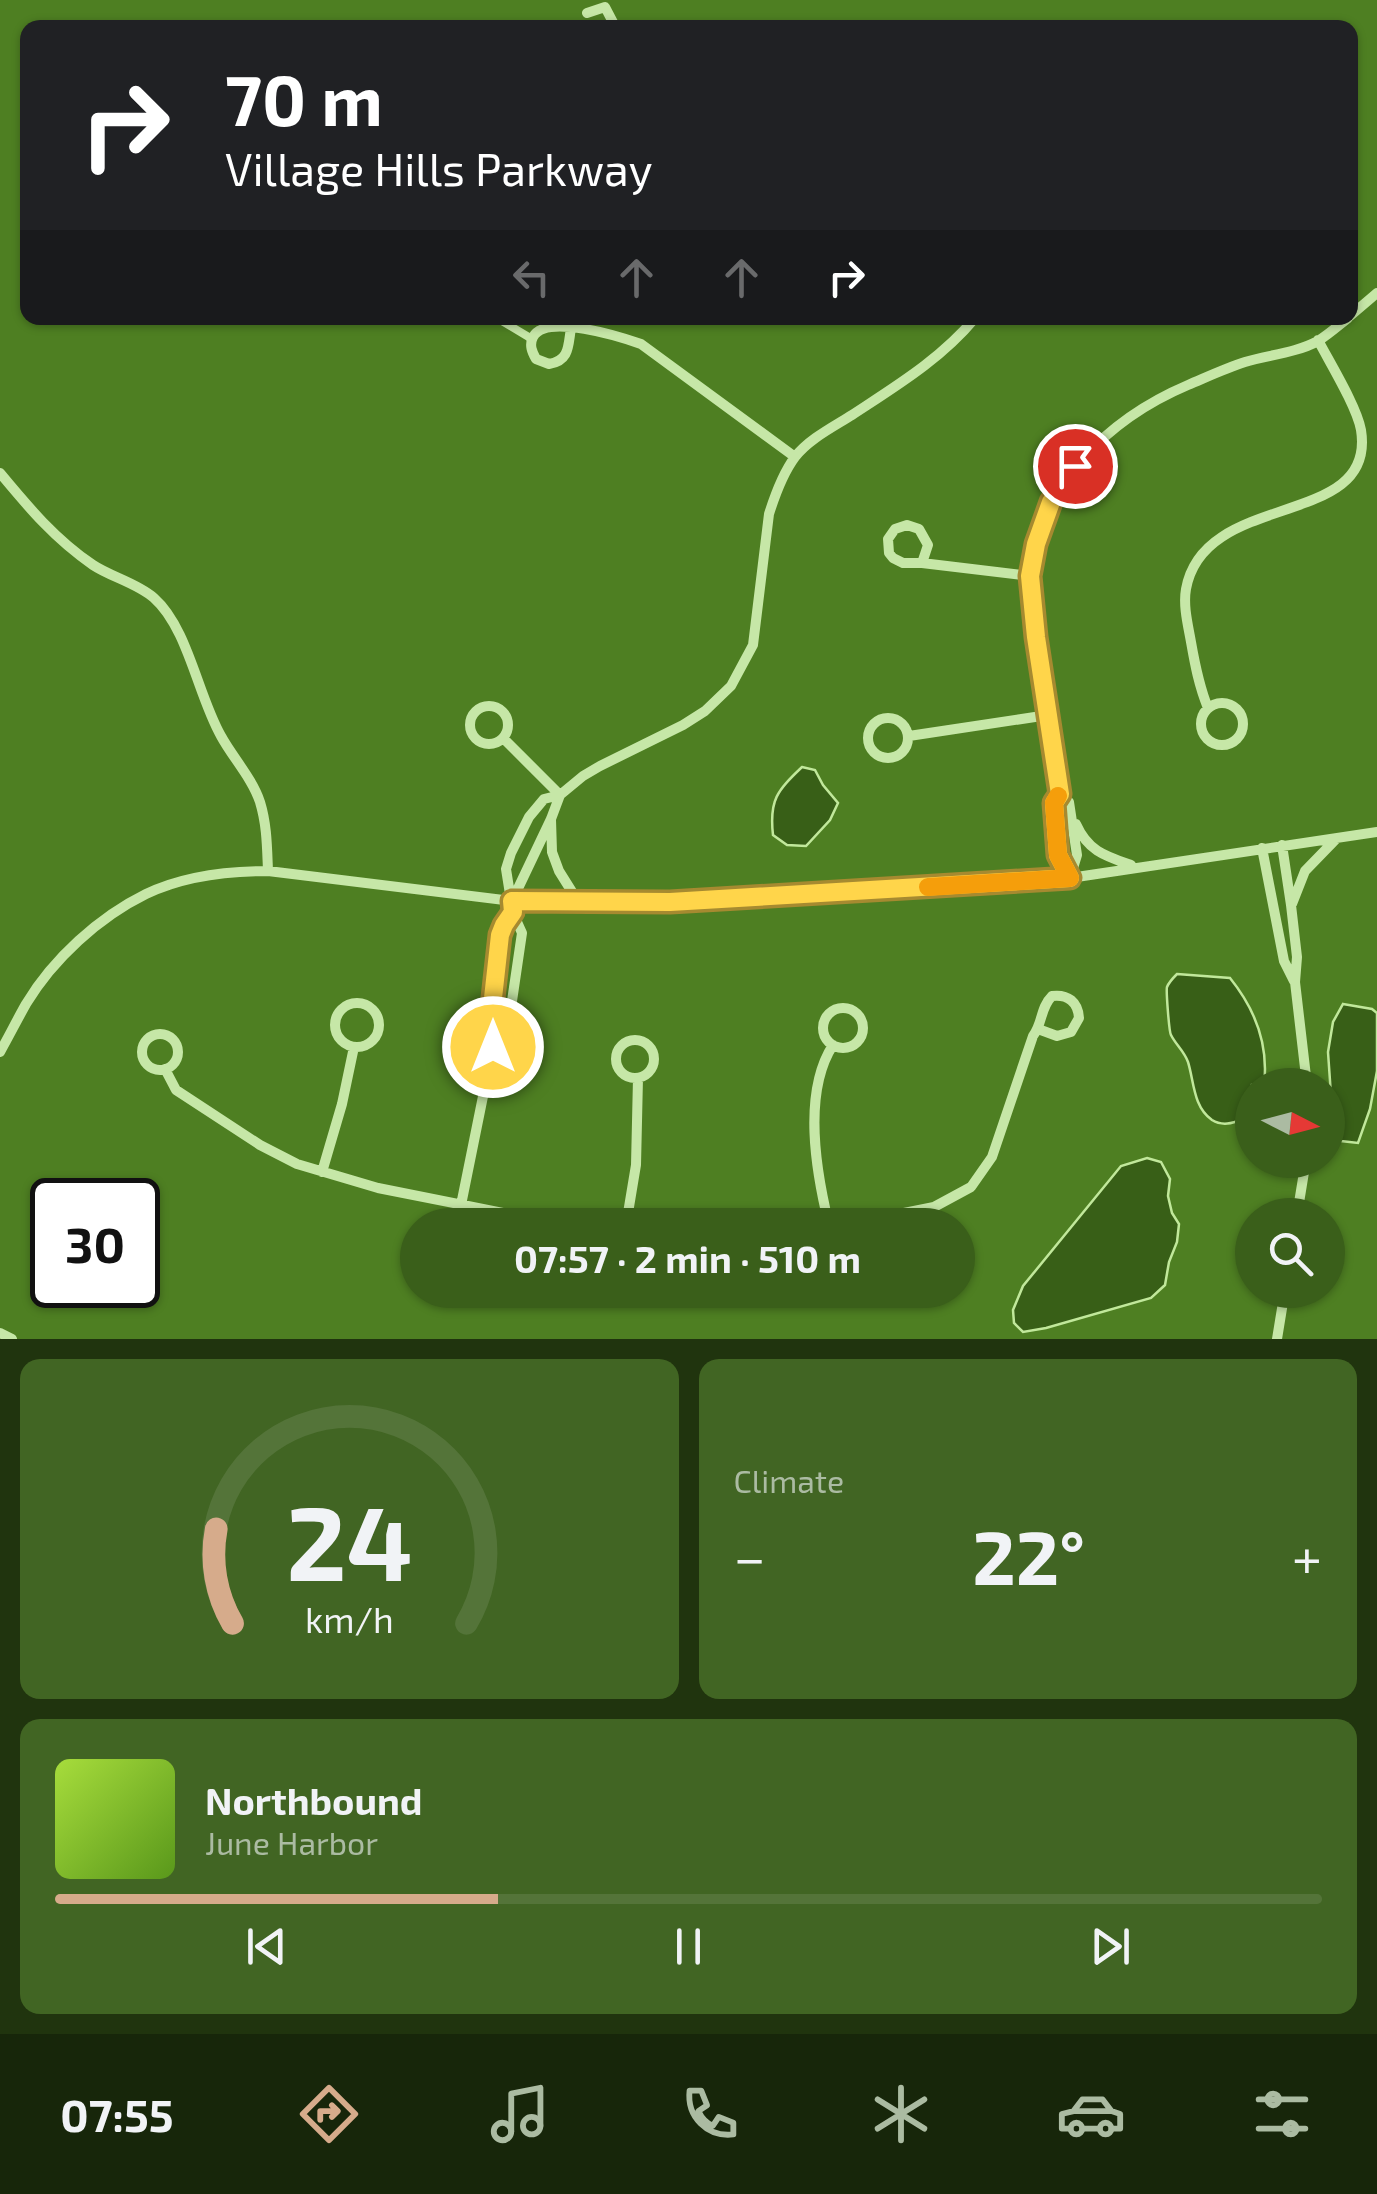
<!DOCTYPE html>
<html lang="en">
<head>
<meta charset="utf-8">
<style>
	body { margin:0; font-family:"Exo 2",sans-serif; background:#416523; color:#f1f3f6; height:100vh; display:flex; flex-direction:column; font-size:38px; white-space:nowrap }
	* { box-sizing:border-box; margin:0 }
	p { font-size:32px; color:#abbba2 }
	.icon { flex:none; width:55px; height:55px; fill:none; stroke:currentColor; stroke-width:2; stroke-linecap:round; stroke-linejoin:round }
	.map { position:relative; height:1339px; overflow:hidden }
	.panel { display:flex; flex-direction:column; gap:20px; padding:20px; background:#20340e; flex:1 }
	.panel>* { flex:none }
	.hud { position:absolute; left:20px; top:20px; width:1338px; height:305px; border-radius:20px; box-shadow:0 2px 8px #0004; background:#202124; color:#fff; overflow:hidden }
	.needle { width:65px; rotate:96deg }
	.tools { position:absolute; left:1235px; top:1068px; display:grid; gap:20px }
	.tools a { display:grid; place-items:center; width:110px; height:110px; border-radius:50%; background:#3a5f1a; box-shadow:0 2px 8px #0004; font-size:50px }
	.speed { position:absolute; left:30px; top:1178px; display:flex; gap:20px; font-size:50px; font-weight:700; text-align:center }
	.speed>* { display:grid; place-content:center; width:130px; height:130px; border-radius:50%; background:#3a5f1a; box-shadow:0 2px 8px #0004; line-height:1 }
	.speed .limit { border:5px solid #111; border-radius:15px; background:#fff; color:#111 }
	.pin { position:absolute; display:grid; place-items:center; width:85px; height:85px; color:#fff; margin:-42px; border:5px solid #fff; border-radius:50%; box-shadow:0 2px 10px #0007 }
	.me { position:absolute; width:110px; margin:-55px; rotate:0deg; stroke-linejoin:round; filter:drop-shadow(0 0 8px #0008) }
	.turn { display:flex; align-items:center; gap:35px; height:210px; padding:0 40px; font-size:45px }
	.turn .icon { width:130px; height:130px; stroke-width:2.5 }
	.turn b { display:block; font-size:70px; line-height:85px }
	.lanes { display:flex; align-items:center; height:95px; padding:0 40px; background:#0003; justify-content:center; gap:50px; direction:ltr }
	.lanes .off { opacity:.35 }
	.big { font-size:75px; font-weight:700; line-height:1.1 }
	.panel .widget { flex:1; display:flex; flex-direction:column; justify-content:center; gap:15px; min-width:0; padding:0 35px; border-radius:20px; background:#416523 }
	.panel .dial { align-items:center; gap:0 }
	.dial svg { height:260px; overflow:visible; fill:none; stroke:#547439; stroke-width:7; stroke-linecap:round; text-anchor:middle }
	.dial text { fill:#f1f3f6; stroke:none }
	.song { display:flex; align-items:center; gap:30px }
	.cover { width:120px; height:120px; border-radius:15px; background:linear-gradient(135deg,hsl(80 70% 55%),hsl(90 70% 35%)) }
	.played { height:10px; border-radius:5px; background:linear-gradient(90deg,#d6ab8b 35%,#547439 35%) }
	.keys { display:flex; justify-content:space-around; direction:ltr }
	.heat { display:flex; justify-content:space-between; align-items:center; font-size:55px; direction:ltr }
	.panel .tiles { flex:1; display:grid; gap:20px; grid-template-columns:1fr 1fr }
	.widget:last-child { grid-column:span 2 }
	.trip { position:absolute; left:400px; top:1208px; width:575px; height:100px; border-radius:50px; background:#3a5f1a; box-shadow:0 2px 8px #0004; font-weight:700; line-height:100px; text-align:center }
	.menu { display:flex; height:160px; justify-content:space-around; align-items:center; background:#17260a; color:#abbba2 }
	.menu .icon { width:70px; height:70px }
	.menu .on { color:#d6ab8b }
	.menu b { font-size:45px; color:#f1f3f6 }
	.map>svg:first-child { display:block }
	.water { fill:#385f17; stroke:#c1e89b; stroke-width:2.5 }
	.lines { fill:none; stroke-linecap:round; stroke-linejoin:round }
	.service { stroke:#c6e7a7; stroke-width:8 }
	.minor { stroke:#c6e7a7; stroke-width:10 }
	.route-casing { stroke:#a68a30; stroke-width:25 }
	.route { stroke:#ffd54a; stroke-width:18 }
	.slow { stroke:#f59e0b; stroke-width:18 }
</style>
</head>
<body>
<div class="map">
<svg width="1377" height="1339" viewBox="0 0 1377 1339">
	<rect width="100%" height="100%" fill="#4e7f22"/>
	<path class="water" d="M802 767 815 770 823 785 838 803 830 820 806 846 787 845 773 835C769 800 777 791 802 767Z
		M1177 974 1230 978C1255 1009 1269 1044 1264 1085H1252L1251 1117C1237 1121 1225 1128 1212 1120 1193 1107 1194 1081 1188 1062 1184 1051 1176 1045 1171 1035 1169 1032 1166 990 1167 987 1169 982 1173 978 1177 974Z
		M1343 1004 1372 1009 1377 1013V1071L1370 1109 1358 1143 1341 1141 1333 1124 1328 1052 1333 1022Z
		M1147 1158 1161 1162 1170 1179 1168 1196 1172 1213 1179 1224 1177 1242 1169 1262 1165 1285 1151 1298 1046 1328 1023 1332 1014 1323 1013 1310 1023 1286 1121 1166Z"/>
	<g class="lines">
		<path class="service" d="M497 318 532 339"/>
		<path class="minor" d="M587 13 605 7 616 28
			M1350 316 1377 293
			M571 328C568 345 570 361 549 364L536 359C532 352 529 345 533 337 546 313 621 337 641 344L795 457
			M0 473C29 508 55 539 93 565 111 577 137 583 154 598 188 628 198 696 221 736 233 758 252 778 260 802 267 825 267 847 268 871
			M922 563 928 545 919 529 907 525 895 529 888 539 889 553 893 558 903 563H922L1030 576
			M1201 724a21 21 0 1 1 42 0a21 21 0 1 1-42 0Z
			M470 725a19 19 0 1 1 38 0a19 19 0 1 1-38 0Z
			M1208 708C1199 686 1195 665 1191 642 1188 625 1183 606 1186 589 1204 489 1377 530 1361 430 1357 407 1330 363 1318 340
			M868 738a20 20 0 1 1 40 0a20 20 0 1 1-40 0Z
			M909 736 1048 715
			M1060 793C1047 816 1058 855 1069 877
			M551 820 552 852 559 871 579 903
			M1076 824C1088 851 1105 856 1131 865
			M1282 845 1291 905 1297 957 1295 982 1307 1085
			M1262 848 1284 961 1294 981
			M1070 878 1077 855 1069 802 1060 793C1053 748 1046 703 1039 658 1035 632 1029 601 1031 575 1037 486 1110 418 1188 385 1207 377 1226 368 1245 362 1268 355 1296 353 1318 341 1329 334 1338 326 1348 318
			M512 901 551 819 560 795 583 776 600 766 683 725 705 711 731 686 753 645 769 514C775 495 783 473 795 457 809 439 833 427 852 415 896 386 941 359 975 318
			M1292 904 1305 871 1337 838
			M335 1025a22 22 0 1 1 44 0a22 22 0 1 1-44 0Z
			M823 1028a20 20 0 1 1 40 0a20 20 0 1 1-40 0Z
			M142 1052a18 18 0 1 1 36 0a18 18 0 1 1-36 0Z
			M616 1059a19 19 0 1 1 38 0a19 19 0 1 1-38 0Z
			M493 1042 491 1016 500 935 504 925 513 913
			M0 1052C9 1036 17 1020 26 1004 53 959 99 917 146 894 183 876 227 871 268 871L512 901 670 902 1070 878 1377 832
			M165 1069 176 1090 260 1145 297 1164 378 1188 564 1225
			M322 1172 342 1104 354 1047
			M461 1205 493 1047 512 1001 522 933 513 913 506 869 511 853 529 817 544 799 560 795 504 739
			M1297 1215 1306 1160
			M626 1225 636 1165 638 1078
			M829 1225C816 1172 802 1093 833 1045
			M844 1225 934 1207 971 1187 992 1157 1033 1036C1043 1023 1040 1008 1052 996 1068 994 1078 1002 1079 1018L1071 1032 1057 1036 1038 1029
			M0 1333 12 1339
			M1277 1339 1285 1290"/>
	</g>
	<g class="lines">
		<g class="route-casing">
			<path id="route" d="M493 1047 491 1016 500 935 504 925 513 912 512 901 670 902 1070 878 1058 855 1054 803 1060 794 1036 637 1030 576 1036 544 1051 502 1075 466"/>
		</g>
		<use href="#route" class="route"/>
		<path class="slow" d="M928 887 1070 878 1058 855 1054 803 1058 796"/>
	</g>
</svg>
<div class="tools">
<a><svg class="needle" viewBox="-14 -14 28 28"><path d="M0-13l5 13h-10z" fill="#e53935"/><path d="M0 13l5-13h-10z" fill="#abbba2"/></svg></a>
<a><svg class="icon" aria-label="search" viewBox="0 0 24 24"><circle cx="10" cy="10" r="6"/><path d="M15 15l6 6"/></svg></a>
</div>
<div class="speed"><div class="limit">30</div></div>
<div class="pin" style="left:1075px;top:466px;background:#d93025"><svg class="icon" aria-label="arrive" viewBox="0 0 24 24"><path d="M6 21V4h12l-3 4 3 4H6"/></svg></div>
<svg class="me" style="left:493px;top:1047px" viewBox="-20 -20 40 40"><circle r="17" fill="#ffd54a" stroke="#fff" stroke-width="3"/><path d="M0-11L8 9 0 5-8 9z" fill="#fff"/></svg>
<div class="trip">07:57 · 2 min · 510 m</div>
<div class="hud">
<div class="turn"><svg class="icon" aria-label="right" viewBox="0 0 24 24"><path d="M7 20v-9h11M14 6l5 5-5 5"/></svg><div><b>70 m</b>Village Hills Parkway</div></div>
<div class="lanes"><svg class="icon off" aria-label="left" viewBox="0 0 24 24"><path d="M17 20v-9H6M10 6l-5 5 5 5"/></svg><svg class="icon off" aria-label="ahead" viewBox="0 0 24 24"><path d="M12 20V5M6 11l6-6 6 6"/></svg><svg class="icon off" aria-label="ahead" viewBox="0 0 24 24"><path d="M12 20V5M6 11l6-6 6 6"/></svg><svg class="icon" aria-label="right" viewBox="0 0 24 24"><path d="M7 20v-9h11M14 6l5 5-5 5"/></svg></div>
</div>
</div>
<section class="panel">
<div class="tiles">
<div class="widget dial"><svg viewBox="0 0 100 80">
<path d="M14 69A42 42 0 1 1 86 69"/>
<path d="M14 69A42 42 0 0 1 9 40" stroke="#d6ab8b"/>
<text x="50" y="56" font-size="32" font-weight="700">24</text>
<text x="50" y="72" font-size="11">km/h</text>
</svg></div>
<div class="widget"><p>Climate</p>
<div class="heat"><a>−</a><b class="big">22°</b><a>+</a></div>
</div>
<div class="widget">
<div class="song"><i class="cover"></i><div><b>Northbound</b><p>June Harbor</p></div></div>
<div class="played"></div>
<div class="keys"><svg class="icon" aria-label="previous" viewBox="0 0 24 24"><path d="M18 5L8 12l10 7zM5 5v14"/></svg><svg class="icon" aria-label="pause" viewBox="0 0 24 24"><path d="M8 5v14M16 5v14"/></svg><svg class="icon" aria-label="next" viewBox="0 0 24 24"><path d="M6 5l10 7-10 7zM19 5v14"/></svg></div>
</div>
</div>
</section>
<nav class="menu">
<b>07:55</b>
<svg class="icon on" aria-label="directions" viewBox="0 0 24 24"><path d="M12 3l9 9-9 9-9-9zM9 14v-3h6M13 9l2 2-2 2"/></svg>
<svg class="icon" aria-label="music" viewBox="0 0 24 24"><path d="M9 18V5l10-2v13"/><circle cx="6" cy="18" r="3"/><circle cx="16" cy="16" r="3"/></svg>
<svg class="icon" aria-label="phone" viewBox="0 0 24 24"><path d="M5 4h4l2 5-3 2q2 4 5 5l2-3 5 2v4C11 20 4 13 5 4z"/></svg>
<svg class="icon" aria-label="climate" viewBox="0 0 24 24"><path d="M12 3v18M4 7l16 10M4 17L20 7"/></svg>
<svg class="icon" aria-label="car" viewBox="0 0 24 24"><path d="M5 17H2v-5l4-1 3-4h7l3 4 3 1v5h-3M9 17h6M6 11h13"/><circle cx="7" cy="17" r="2"/><circle cx="17" cy="17" r="2"/></svg>
<svg class="icon" aria-label="filters" viewBox="0 0 24 24"><path d="M4 7h16M4 17h16"/><circle cx="9" cy="7" r="2"/><circle cx="15" cy="17" r="2"/></svg>
</nav>
</body>
</html>
